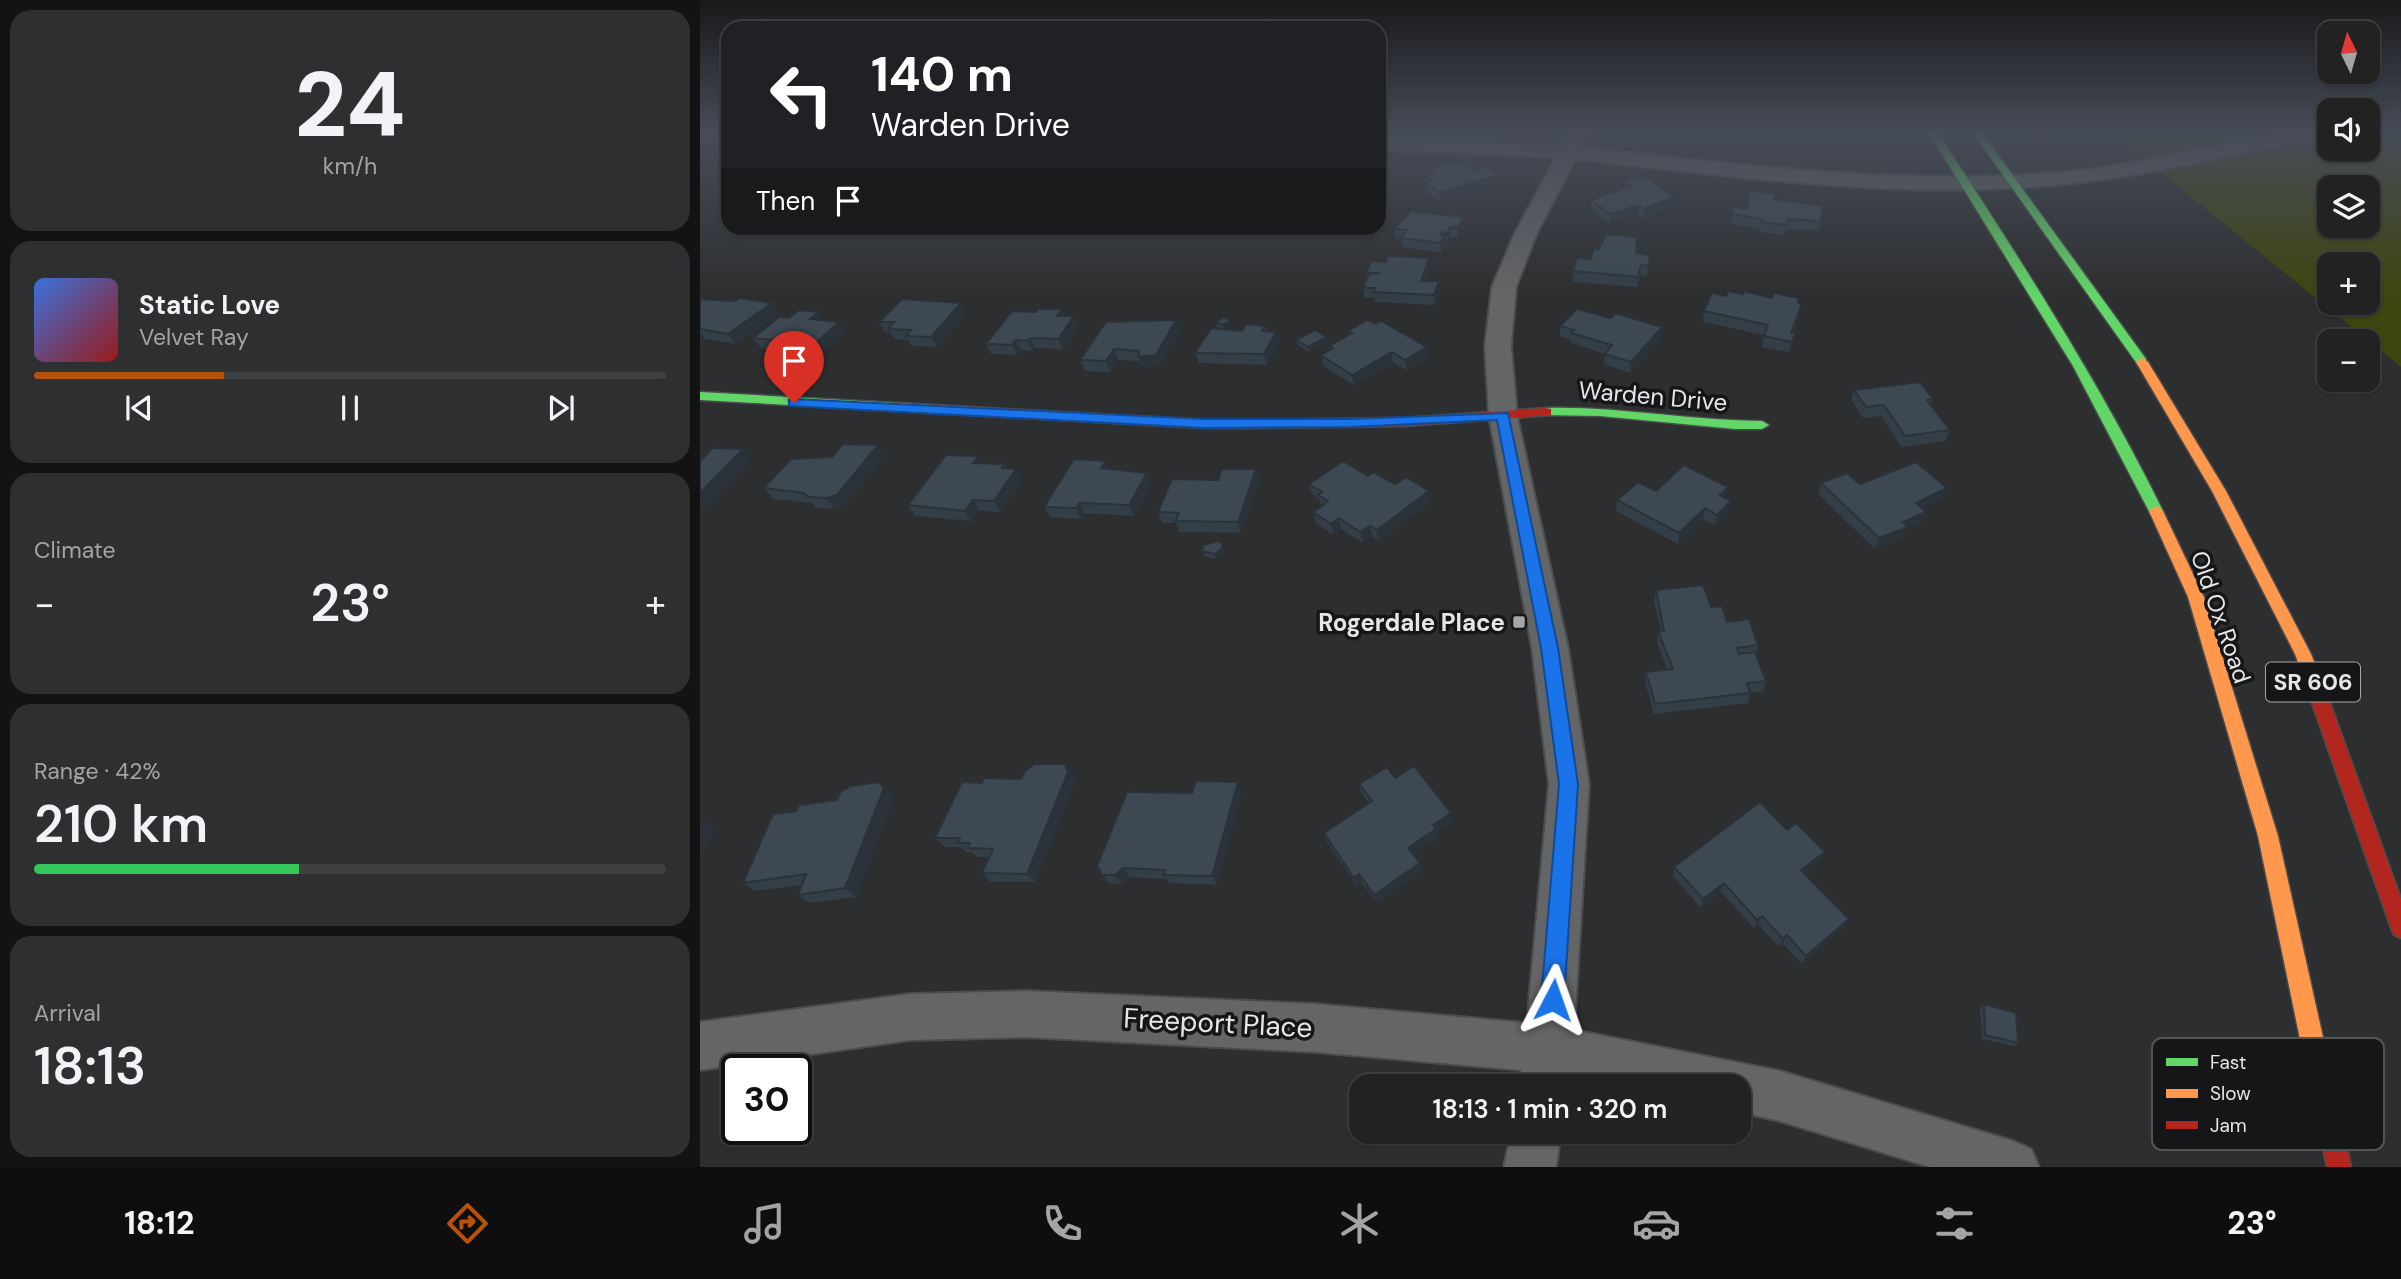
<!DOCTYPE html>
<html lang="en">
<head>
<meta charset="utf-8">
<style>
	body { margin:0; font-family:"DM Sans",sans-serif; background:#2e2f30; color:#f1f3f6; height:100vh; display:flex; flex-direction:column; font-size:26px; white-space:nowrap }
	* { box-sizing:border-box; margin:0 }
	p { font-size:23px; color:#a2a4a6 }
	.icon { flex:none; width:38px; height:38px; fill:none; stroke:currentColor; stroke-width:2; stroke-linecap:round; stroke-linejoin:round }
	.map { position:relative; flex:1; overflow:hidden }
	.details { display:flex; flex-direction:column; gap:10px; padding:10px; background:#131313; width:700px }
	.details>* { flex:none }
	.top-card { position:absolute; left:21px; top:21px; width:665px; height:214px; border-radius:21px; box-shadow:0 2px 5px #0004,0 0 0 2px #3f3f41; background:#202124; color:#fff; overflow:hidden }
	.needle { width:46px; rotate:355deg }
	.fabs { position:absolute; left:1617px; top:21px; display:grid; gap:14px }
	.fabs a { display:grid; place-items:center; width:63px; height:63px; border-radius:14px; background:#222223; box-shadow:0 2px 5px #0004,0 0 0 2px #3f3f41; font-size:35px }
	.speed { position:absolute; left:21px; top:1054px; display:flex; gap:14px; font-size:35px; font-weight:700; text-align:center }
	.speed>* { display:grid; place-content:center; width:91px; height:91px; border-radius:50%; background:#222223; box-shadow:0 2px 5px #0004,0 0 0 2px #3f3f41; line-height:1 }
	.speed .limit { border:4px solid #111; border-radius:10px; background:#fff; color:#111 }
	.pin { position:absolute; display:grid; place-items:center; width:60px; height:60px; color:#fff; margin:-72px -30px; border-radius:50% 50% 50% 0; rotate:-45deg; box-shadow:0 0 7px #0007 }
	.pin .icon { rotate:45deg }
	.me { position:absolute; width:77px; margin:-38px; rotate:4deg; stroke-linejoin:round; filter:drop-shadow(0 0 5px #0008) }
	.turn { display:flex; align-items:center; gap:24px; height:147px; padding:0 35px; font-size:32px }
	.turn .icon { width:91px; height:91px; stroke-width:2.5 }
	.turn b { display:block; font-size:49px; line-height:60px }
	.then { display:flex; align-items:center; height:66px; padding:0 35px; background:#0003; gap:14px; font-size:26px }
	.big { font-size:52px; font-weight:600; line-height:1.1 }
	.details .widget { flex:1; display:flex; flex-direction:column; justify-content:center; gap:10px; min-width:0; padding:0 24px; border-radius:21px; background:#2e2f30 }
	.details .dial { align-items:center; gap:0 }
	.dial b { font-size:91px; line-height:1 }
	.song { display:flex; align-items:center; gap:21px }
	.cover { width:84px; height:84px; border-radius:10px; background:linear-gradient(135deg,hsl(220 70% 55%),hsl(0 70% 35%)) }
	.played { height:7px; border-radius:4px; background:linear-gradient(90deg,#b45309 30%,#3f3f41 30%) }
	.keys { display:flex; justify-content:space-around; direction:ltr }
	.heat { display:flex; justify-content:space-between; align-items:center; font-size:38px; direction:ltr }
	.charge { height:10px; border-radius:5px; background:linear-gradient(90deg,#34c759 42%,#3f3f41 0) }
	.trip { position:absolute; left:649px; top:1074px; width:402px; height:70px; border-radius:21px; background:#222223; box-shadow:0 2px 5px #0004,0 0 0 2px #3f3f41; font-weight:600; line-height:70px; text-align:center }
	.tabs { display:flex; height:112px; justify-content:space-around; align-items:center; background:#0e0e0e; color:#a2a4a6 }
	.tabs .icon { width:49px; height:49px }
	.tabs .selected { color:#b45309 }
	.tabs b { font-size:32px; color:#f1f3f6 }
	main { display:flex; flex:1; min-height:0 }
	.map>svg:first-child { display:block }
	.green { fill:#3e450e; fill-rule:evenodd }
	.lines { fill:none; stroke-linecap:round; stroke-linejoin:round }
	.street-casing { stroke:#4b4c4d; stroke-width:4 }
	.fast-casing { stroke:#4b4c4d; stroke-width:3 }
	.slow-casing { stroke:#4b4c4d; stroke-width:3 }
	.jam-casing { stroke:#4b4c4d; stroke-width:3 }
	.street { fill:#646566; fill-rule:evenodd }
	.fast { fill:#63d668; fill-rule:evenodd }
	.slow { fill:#ff974d; fill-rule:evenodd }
	.jam { fill:#b3261e; fill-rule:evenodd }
	.wall { fill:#343e47 }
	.shaded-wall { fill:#2b3239 }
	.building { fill:#3d4852; stroke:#2b3239; stroke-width:2 }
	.route { fill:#1a73e8; stroke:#114b97; stroke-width:2 }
	.poi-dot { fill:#a4a6a7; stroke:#151617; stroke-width:2.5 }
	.labels { text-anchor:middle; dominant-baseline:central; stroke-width:7; stroke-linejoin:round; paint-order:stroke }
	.shield { fill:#151617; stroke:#a6a8a9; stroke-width:2 }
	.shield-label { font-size:23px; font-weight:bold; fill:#e4e6e7 }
	.street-label { font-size:24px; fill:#e4e6e7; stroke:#151617 }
	.poi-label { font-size:24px; font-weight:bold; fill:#e4e6e7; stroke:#151617; text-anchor:end }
	.near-street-label { font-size:28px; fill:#e4e6e7; stroke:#151617 }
	.key { fill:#151617; stroke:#535455; stroke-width:2 }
	.key-label { font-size:19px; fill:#e4e6e7 }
</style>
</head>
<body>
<main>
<section class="details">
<div class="widget dial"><b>24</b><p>km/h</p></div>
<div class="widget">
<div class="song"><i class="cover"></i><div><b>Static Love</b><p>Velvet Ray</p></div></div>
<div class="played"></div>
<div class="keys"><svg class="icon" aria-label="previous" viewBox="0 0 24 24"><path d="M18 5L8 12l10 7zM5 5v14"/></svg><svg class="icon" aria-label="pause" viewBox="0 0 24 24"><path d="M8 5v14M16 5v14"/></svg><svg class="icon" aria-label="next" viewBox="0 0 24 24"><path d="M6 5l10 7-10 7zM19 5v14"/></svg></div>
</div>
<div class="widget"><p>Climate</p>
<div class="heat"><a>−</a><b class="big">23°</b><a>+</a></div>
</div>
<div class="widget"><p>Range · 42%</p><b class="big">210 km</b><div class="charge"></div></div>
<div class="widget"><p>Arrival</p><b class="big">18:13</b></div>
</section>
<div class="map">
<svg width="1701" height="1167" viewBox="0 0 1701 1167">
	<rect width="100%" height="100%" fill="#2d2e2f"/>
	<path class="green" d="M1412 133H1629V149H1668V133H1701V367ZM1629 187H1668V226H1629ZM1629 264H1668V303H1629Z"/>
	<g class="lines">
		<g class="street-casing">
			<path id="street" d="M869 133H889L881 148C1047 165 1215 188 1382 170 1463 161 1541 133 1622 133L1613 139C1537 153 1460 173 1383 182 1217 203 1040 177 875 159L836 235 816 287 811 346 817 416 868 648 889 784 874 1030 1080 1071 1313 1141 1331 1149 1339 1167H1230L1080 1121 1040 1112V1087H915L869 1077 868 1087H818L821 1070 615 1052 326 1037 210 1040 0 1070V1022L210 994 326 991 615 1004 827 1023 849 784 832 648 789 416 785 346 792 287 814 235 856 157 679 150V138L862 146Z
				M811 1132H861L856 1167H804Z"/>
		</g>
		<g class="fast-casing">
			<path id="fast" d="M1229 133H1238C1318 256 1398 379 1463 511L1461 515H1451L1373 366Z
				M1273 133H1282L1446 359V365H1438Z
				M0 392 504 420H546L553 424 546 428H504L0 400Z
				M846 408C918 406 990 421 1062 421L1069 425 1062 429H1035L900 416 841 415V409Z"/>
		</g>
		<g class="slow-casing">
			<path id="slow" d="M1442 358 1448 362 1526 491 1611 654 1625 689 1622 694 1616 696 1610 694 1595 654 1512 491 1436 362Z
				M1456 506 1463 511 1504 597 1578 836 1631 1073 1627 1081 1619 1085 1611 1081 1607 1073 1558 836 1488 597 1449 511Z"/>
		</g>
		<g class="jam-casing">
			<path id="jam" d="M846 408 851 409V415L705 426 546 428 539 424 546 420 705 418Z
				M1616 682 1622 684 1625 689 1701 899V938L1694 935 1691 928 1607 689 1610 684Z
				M1619 1061 1627 1065 1631 1073 1651 1167H1627L1607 1073 1611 1065Z"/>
		</g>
		<use href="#street" class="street"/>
		<use href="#fast" class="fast"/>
		<use href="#slow" class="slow"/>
		<use href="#jam" class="jam"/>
	</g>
	<path class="wall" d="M0 133H28V148L23 147 22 145H1L0 143Z
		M947 133H974L956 138Z
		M1049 133H1101L1099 143H1048Z
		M730 168 774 170 797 175V184L741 203 727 192 725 176 730 174Z
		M925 181 975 197 974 206 943 218 938 215 910 223 891 210V200L924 189Z
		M1074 199 1121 221 1119 231 1086 229 1085 235 1060 232V229L1031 224 1033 207 1047 209Z
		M765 227 758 238 750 237 747 242H746V245L741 253 702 247 701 239H696L694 229Z
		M936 253 950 255 947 276 940 275 937 287 873 282V271L891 259Z
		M730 268 726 281H739L740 292 735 305 675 302V298H665L663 288 667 279 666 273Z
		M1026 296 1072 298H1099L1098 303 1099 314 1093 333 1092 344 1089 352 1062 347 1064 335 1003 322 1004 311Z
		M0 299 72 303 79 313 36 344 5 339 0 342Z
		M266 314 237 347 212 346 208 340 194 339 190 332H185L179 322Z
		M364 316 379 327 363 349 335 348 333 351 321 350 317 355 291 354 286 344Z
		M911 318 962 327 961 338 930 373 904 364 905 354 871 343V340L860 336V326Z
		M124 320 139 322 146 332 120 355 61 348 53 338Z
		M406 322 480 330 460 365 443 367 440 361 418 360 410 372 385 371 380 360Z
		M516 322 531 325 525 329 542 331 565 326 567 332H576L579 343 567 365 499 363 495 353 523 329 517 327Z
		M675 324 727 347 728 358 707 370 693 363 654 385 623 366 621 355 629 350V346L649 335 648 331Z
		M627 337 628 342 610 352 598 345 596 340Z
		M1154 390 1233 399 1231 404 1250 430 1245 441 1201 447 1181 416 1163 418 1151 400Z
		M185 456 145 505 134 509 116 508 112 503 73 499 64 488Z
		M278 456 282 463 305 464 307 469H316L321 480 301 512 279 511 272 521 215 516 208 505Z
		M447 473 451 484 434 516 384 513 381 519 350 517 344 507Z
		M668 476 695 484 731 502 679 541 672 536 663 543 641 529 633 535 616 523 613 512 621 506 619 499 612 494 609 484Z
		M559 480 541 533 479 532 476 523H462L458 512Z
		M1121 483 1160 484 1247 488 1242 498 1222 508 1226 512 1222 523 1206 529 1203 537 1175 549 1118 494Z
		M956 491 1026 498 1028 511 1015 525 1003 519 978 544 916 511 917 500Z
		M525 550 523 555 516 559 504 556 502 551Z
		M956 590 1011 607 1027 622 1058 645 1056 655 1066 681 1063 691 1050 693 1048 703 954 714 945 682 946 672 967 669 957 642 958 631H961L954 601Z
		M365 764 372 774 375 781 335 882H291L282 873 289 857H277L272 852H266L261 847H245L235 838 282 783 321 779Z
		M695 778 753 822 737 833 738 838 713 855 720 863 722 872 677 903 662 883 657 886 627 842 624 833 669 803 662 794 659 784Z
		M179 782 194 797 156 897 110 903 98 895 102 885 55 891 43 883 96 811 137 800Z
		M542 792 517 885 470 883 466 879 430 877 422 884 409 883 402 875 492 793Z
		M1087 830 1120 861 1105 874 1149 919 1144 927 1102 964 1083 944 1079 947 1058 924 1054 928 1021 892 1001 908 973 876 974 867Z
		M1284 1004 1318 1043 1314 1046 1282 1039 1280 1008Z"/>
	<path class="shaded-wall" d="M25 133 17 138 22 145 19 146 13 137Z
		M956 133H974L956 138Z
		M797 175V184L741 203 740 193Z
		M975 197 974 206 943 218 944 209Z
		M939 205 938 215 910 223V214Z
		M764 217 765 227 758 238 757 228Z
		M750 227V237L747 242 746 233Z
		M742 232 743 239 745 235 746 245 741 253 740 235Z
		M729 258 730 268 723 291 721 281Z
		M739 281 740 292 735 305 734 295Z
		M72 303 79 313 36 344 28 334Z
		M261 303 266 314 237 347 231 337Z
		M1102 304 1099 314 1089 343 1091 333Z
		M361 309 366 320 357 316Z
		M119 312 126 322 110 319Z
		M374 316 379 327 363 349 358 339Z
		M476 320 480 330 460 365 443 367 439 357Z
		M530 320 531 325 525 330 523 325Z
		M139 322 146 332 120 355 113 345Z
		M962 327 961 338 930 373 931 362Z
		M576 332 579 343 567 365 564 354Z
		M0 333 5 339 0 342Z
		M627 337 628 342 610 352 608 347Z
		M330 338 335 348 333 351 328 341Z
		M316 340 321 350 317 355 312 345Z
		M727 347 728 358 707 370 705 360Z
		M414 349 418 360 410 372 406 361Z
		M692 352 693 363 654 385 652 375Z
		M178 445 185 456 145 505 134 509 126 498Z
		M43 449 51 460 3 511 0 508V493Z
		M278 456 284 466 273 463Z
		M406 461 410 471 401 468Z
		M316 469 321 480 301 512 294 501Z
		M556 469 559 480 541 533 538 522Z
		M447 473 451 484 434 516 429 505Z
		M1028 487 1026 498 1018 506 1020 495Z
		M1247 488 1242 498 1212 513 1216 503Z
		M729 491 731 502 679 541 677 530Z
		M273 500 279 511 272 521 265 511Z
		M1031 501 1028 511 1015 525 1017 515Z
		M379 503 384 513 381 519 376 508Z
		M1005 508 1003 519 978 544 979 533Z
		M1226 512 1222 523 1206 529 1203 537 1175 549 1179 538 1203 522Z
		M639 518 641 529 633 535 631 524Z
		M670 526 672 536 663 543 660 532Z
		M523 545 525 550 523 555 516 559 514 554Z
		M365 764 372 774 375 781 335 882 327 874Z
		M538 782 542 792 517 885 512 876Z
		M184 788 194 797 156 897 145 888Z
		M751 813 753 822 737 833 738 838 710 857 708 848 733 825Z
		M3 819 16 828 0 857V824Z
		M1125 852 1120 861 1098 879 1101 870Z
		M720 863 722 872 677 903 674 895Z
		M423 868 430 877 422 884 415 875Z
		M659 874 662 883 657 886 654 878Z
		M1024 883 1021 892 1001 908 1003 899Z
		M1062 916 1058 924 1054 928 1057 920Z
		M1149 919 1144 927 1102 964 1106 956Z
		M1087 935 1083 944 1079 947 1083 939Z"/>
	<path class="building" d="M0 133H28V139L17 138 25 133 13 137 0 136Z
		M1049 133H1101V134H1049Z
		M758 160 774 170 785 166 797 175 740 193 726 183 732 181 725 176 735 173 730 168Z
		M942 175 975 197 944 209 939 205 910 214 891 200 932 186 925 181Z
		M1050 191 1075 193 1074 199 1123 206 1121 221 1088 219 1087 225 1062 222V219L1032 214 1033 207 1047 209Z
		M711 211 764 217 757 228 750 227 746 233 742 232 740 235H745L740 243 701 238 706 230 694 229Z
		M906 234 937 237 936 253 950 255 948 266 941 265 938 277 873 271 877 258 891 259 894 249H899Z
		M688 256 729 258 721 281H739L734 295 674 292 675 288H663L669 274 681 273H666L671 261 686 262Z
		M1028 291 1043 294 1044 291 1072 298 1074 293 1099 298 1098 303 1102 304 1091 333H1095L1092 342 1064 336 1068 325 1004 311 1012 293 1026 296Z
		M39 298 72 303 28 334 0 329V299L35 301Z
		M202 299 261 303 231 337 206 336 211 330 188 329 194 322H179Z
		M338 309H361L357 316H374L358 339 330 338 328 341 316 340 312 345 286 344 312 311 336 312Z
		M877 309 911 318 915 313 962 327 931 362 905 354 912 345 871 333 874 330 860 326Z
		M99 310 119 312 110 319 139 322 113 345 53 338 79 317 89 318Z
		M523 317 530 320 523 325 516 322Z
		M476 320 456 355 439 357V351L414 349 406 361 380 360 406 322Z
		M667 320 675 324 681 321 727 347 705 360 692 352 652 375 621 355 633 348 629 346 652 333 648 331Z
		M546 324 565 326 562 331 576 332 564 354 495 353 511 328 542 331Z
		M615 330 627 337 608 347 596 340Z
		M1220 382 1233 399 1227 400 1250 430 1205 436 1184 405 1166 407 1154 390Z
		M143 444 178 445 137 495 126 498 108 497 104 493 64 488 91 459 132 457Z
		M13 448 43 449 0 493V459H2Z
		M246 455 278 456 273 463 305 464 302 468 316 469 294 501 273 500 265 511 208 505Z
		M374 459 406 461 401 468 447 473 429 505 379 503 376 508 344 507Z
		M643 461 668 476 673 472 695 484 706 477 729 491 677 530 670 526 660 532 639 518 631 524 613 512 628 501 618 495 622 492 609 484Z
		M1216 462 1247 488 1216 503 1226 512 1203 522 1208 527 1179 538 1121 483 1147 473 1160 484Z
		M984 465 1028 487 1020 495 1031 501 1017 515 1005 508 979 533 917 500 938 482 956 491Z
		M522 469H556L538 522 475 521 479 513 458 512 472 479 518 480Z
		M518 541 523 545 521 550 514 554 502 551 504 545Z
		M1003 585 1011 607 1022 606 1027 622 1049 619 1058 645 1037 648 1039 654 1055 652 1066 681 1047 683 1050 693 955 704 946 672 973 669 958 631H964L956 590Z
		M334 764H365L368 772 327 874 282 873 293 849 268 848 270 843H257L260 838H235L262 782 282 783 284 778 321 779 325 771Z
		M714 766 751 813 733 825 736 829 708 848 720 863 674 895 659 874 654 878 624 833 672 801 659 784 687 767 695 778Z
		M496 781 538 782 512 876 464 875 465 870 423 868 415 875H402L397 866 427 792 492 793Z
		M179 782 184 788 145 888 98 895 106 874 43 883 73 814 96 811 99 805 137 800 141 791 151 786Z
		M1060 802 1087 830 1096 823 1125 852 1101 870 1149 919 1106 956 1087 935 1083 939 1062 916 1057 920 1024 883 1003 899 974 867Z
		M1284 1004 1316 1013 1318 1043 1285 1035Z"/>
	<linearGradient id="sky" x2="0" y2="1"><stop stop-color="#19191a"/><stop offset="0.45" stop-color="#464c58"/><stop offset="1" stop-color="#464c58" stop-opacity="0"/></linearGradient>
	<rect width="1701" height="296" fill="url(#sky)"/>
	<path class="route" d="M94 399 503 419H651L808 413 858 648 878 784 864 1000 860 1008 853 1011 845 1008 841 1000 859 784 841 648 797 420 651 427 503 428 89 406V400Z"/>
	<rect class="poi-dot" x="812" y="615" width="14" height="14" rx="3.5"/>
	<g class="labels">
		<rect class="shield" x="1566" y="662.5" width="94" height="39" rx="5"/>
		<g class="shield-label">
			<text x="1613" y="682">SR 606</text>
		</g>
		<g class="street-label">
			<text transform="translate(953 396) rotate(5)">Warden Drive</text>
			<text transform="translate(1521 617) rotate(71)">Old Ox Road</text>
		</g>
		<g class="poi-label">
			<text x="805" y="622">Rogerdale Place</text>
		</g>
		<g class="near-street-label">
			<text transform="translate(518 1023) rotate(3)">Freeport Place</text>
		</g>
	</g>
	<rect x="1452" y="1038" width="232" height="112" rx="10" class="key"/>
	<rect x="1466" y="1058" width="32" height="8" fill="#63d668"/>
	<rect x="1466" y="1089" width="32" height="9" fill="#ff974d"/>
	<rect x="1466" y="1121" width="32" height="8" fill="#b3261e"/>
	<g class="key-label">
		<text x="1510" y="1069">Fast</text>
		<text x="1510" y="1100">Slow</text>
		<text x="1510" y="1132">Jam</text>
	</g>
</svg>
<div class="fabs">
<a><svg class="needle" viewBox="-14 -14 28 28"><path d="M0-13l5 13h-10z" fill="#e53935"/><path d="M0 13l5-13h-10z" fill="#a2a4a6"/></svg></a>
<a><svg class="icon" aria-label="sound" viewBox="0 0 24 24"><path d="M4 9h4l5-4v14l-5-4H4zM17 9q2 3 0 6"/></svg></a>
<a><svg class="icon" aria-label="layers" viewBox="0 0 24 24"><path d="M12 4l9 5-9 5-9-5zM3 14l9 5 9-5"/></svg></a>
<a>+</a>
<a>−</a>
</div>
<div class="speed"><div class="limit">30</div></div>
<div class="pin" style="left:94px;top:403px;background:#d93025"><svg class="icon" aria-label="arrive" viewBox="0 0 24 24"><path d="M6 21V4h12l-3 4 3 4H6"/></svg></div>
<svg class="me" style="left:853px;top:1000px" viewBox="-20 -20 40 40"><path d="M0-17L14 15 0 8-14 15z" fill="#1a73e8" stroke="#fff" stroke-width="4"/></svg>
<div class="trip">18:13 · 1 min · 320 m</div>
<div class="top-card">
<div class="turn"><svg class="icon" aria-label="left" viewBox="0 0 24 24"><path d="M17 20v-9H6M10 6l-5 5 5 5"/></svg><div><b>140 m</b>Warden Drive</div></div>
<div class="then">Then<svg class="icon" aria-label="arrive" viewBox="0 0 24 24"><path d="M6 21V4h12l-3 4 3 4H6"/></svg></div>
</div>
</div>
</main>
<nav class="tabs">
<b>18:12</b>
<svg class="icon selected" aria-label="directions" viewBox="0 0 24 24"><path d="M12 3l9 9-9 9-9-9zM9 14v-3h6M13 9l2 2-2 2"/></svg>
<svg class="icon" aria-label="music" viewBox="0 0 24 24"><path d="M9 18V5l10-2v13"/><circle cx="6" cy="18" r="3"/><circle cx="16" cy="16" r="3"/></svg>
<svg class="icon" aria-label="phone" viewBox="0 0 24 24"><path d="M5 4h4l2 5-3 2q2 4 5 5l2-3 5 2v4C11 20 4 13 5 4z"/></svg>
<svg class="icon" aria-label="climate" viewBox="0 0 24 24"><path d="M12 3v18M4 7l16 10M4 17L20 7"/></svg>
<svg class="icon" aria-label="car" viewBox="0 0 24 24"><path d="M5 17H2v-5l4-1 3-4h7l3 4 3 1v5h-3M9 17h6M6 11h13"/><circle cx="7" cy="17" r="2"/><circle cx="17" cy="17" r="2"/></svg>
<svg class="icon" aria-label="filters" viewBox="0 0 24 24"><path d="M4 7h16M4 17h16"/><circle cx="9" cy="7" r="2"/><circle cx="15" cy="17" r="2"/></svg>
<b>23°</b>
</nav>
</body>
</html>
